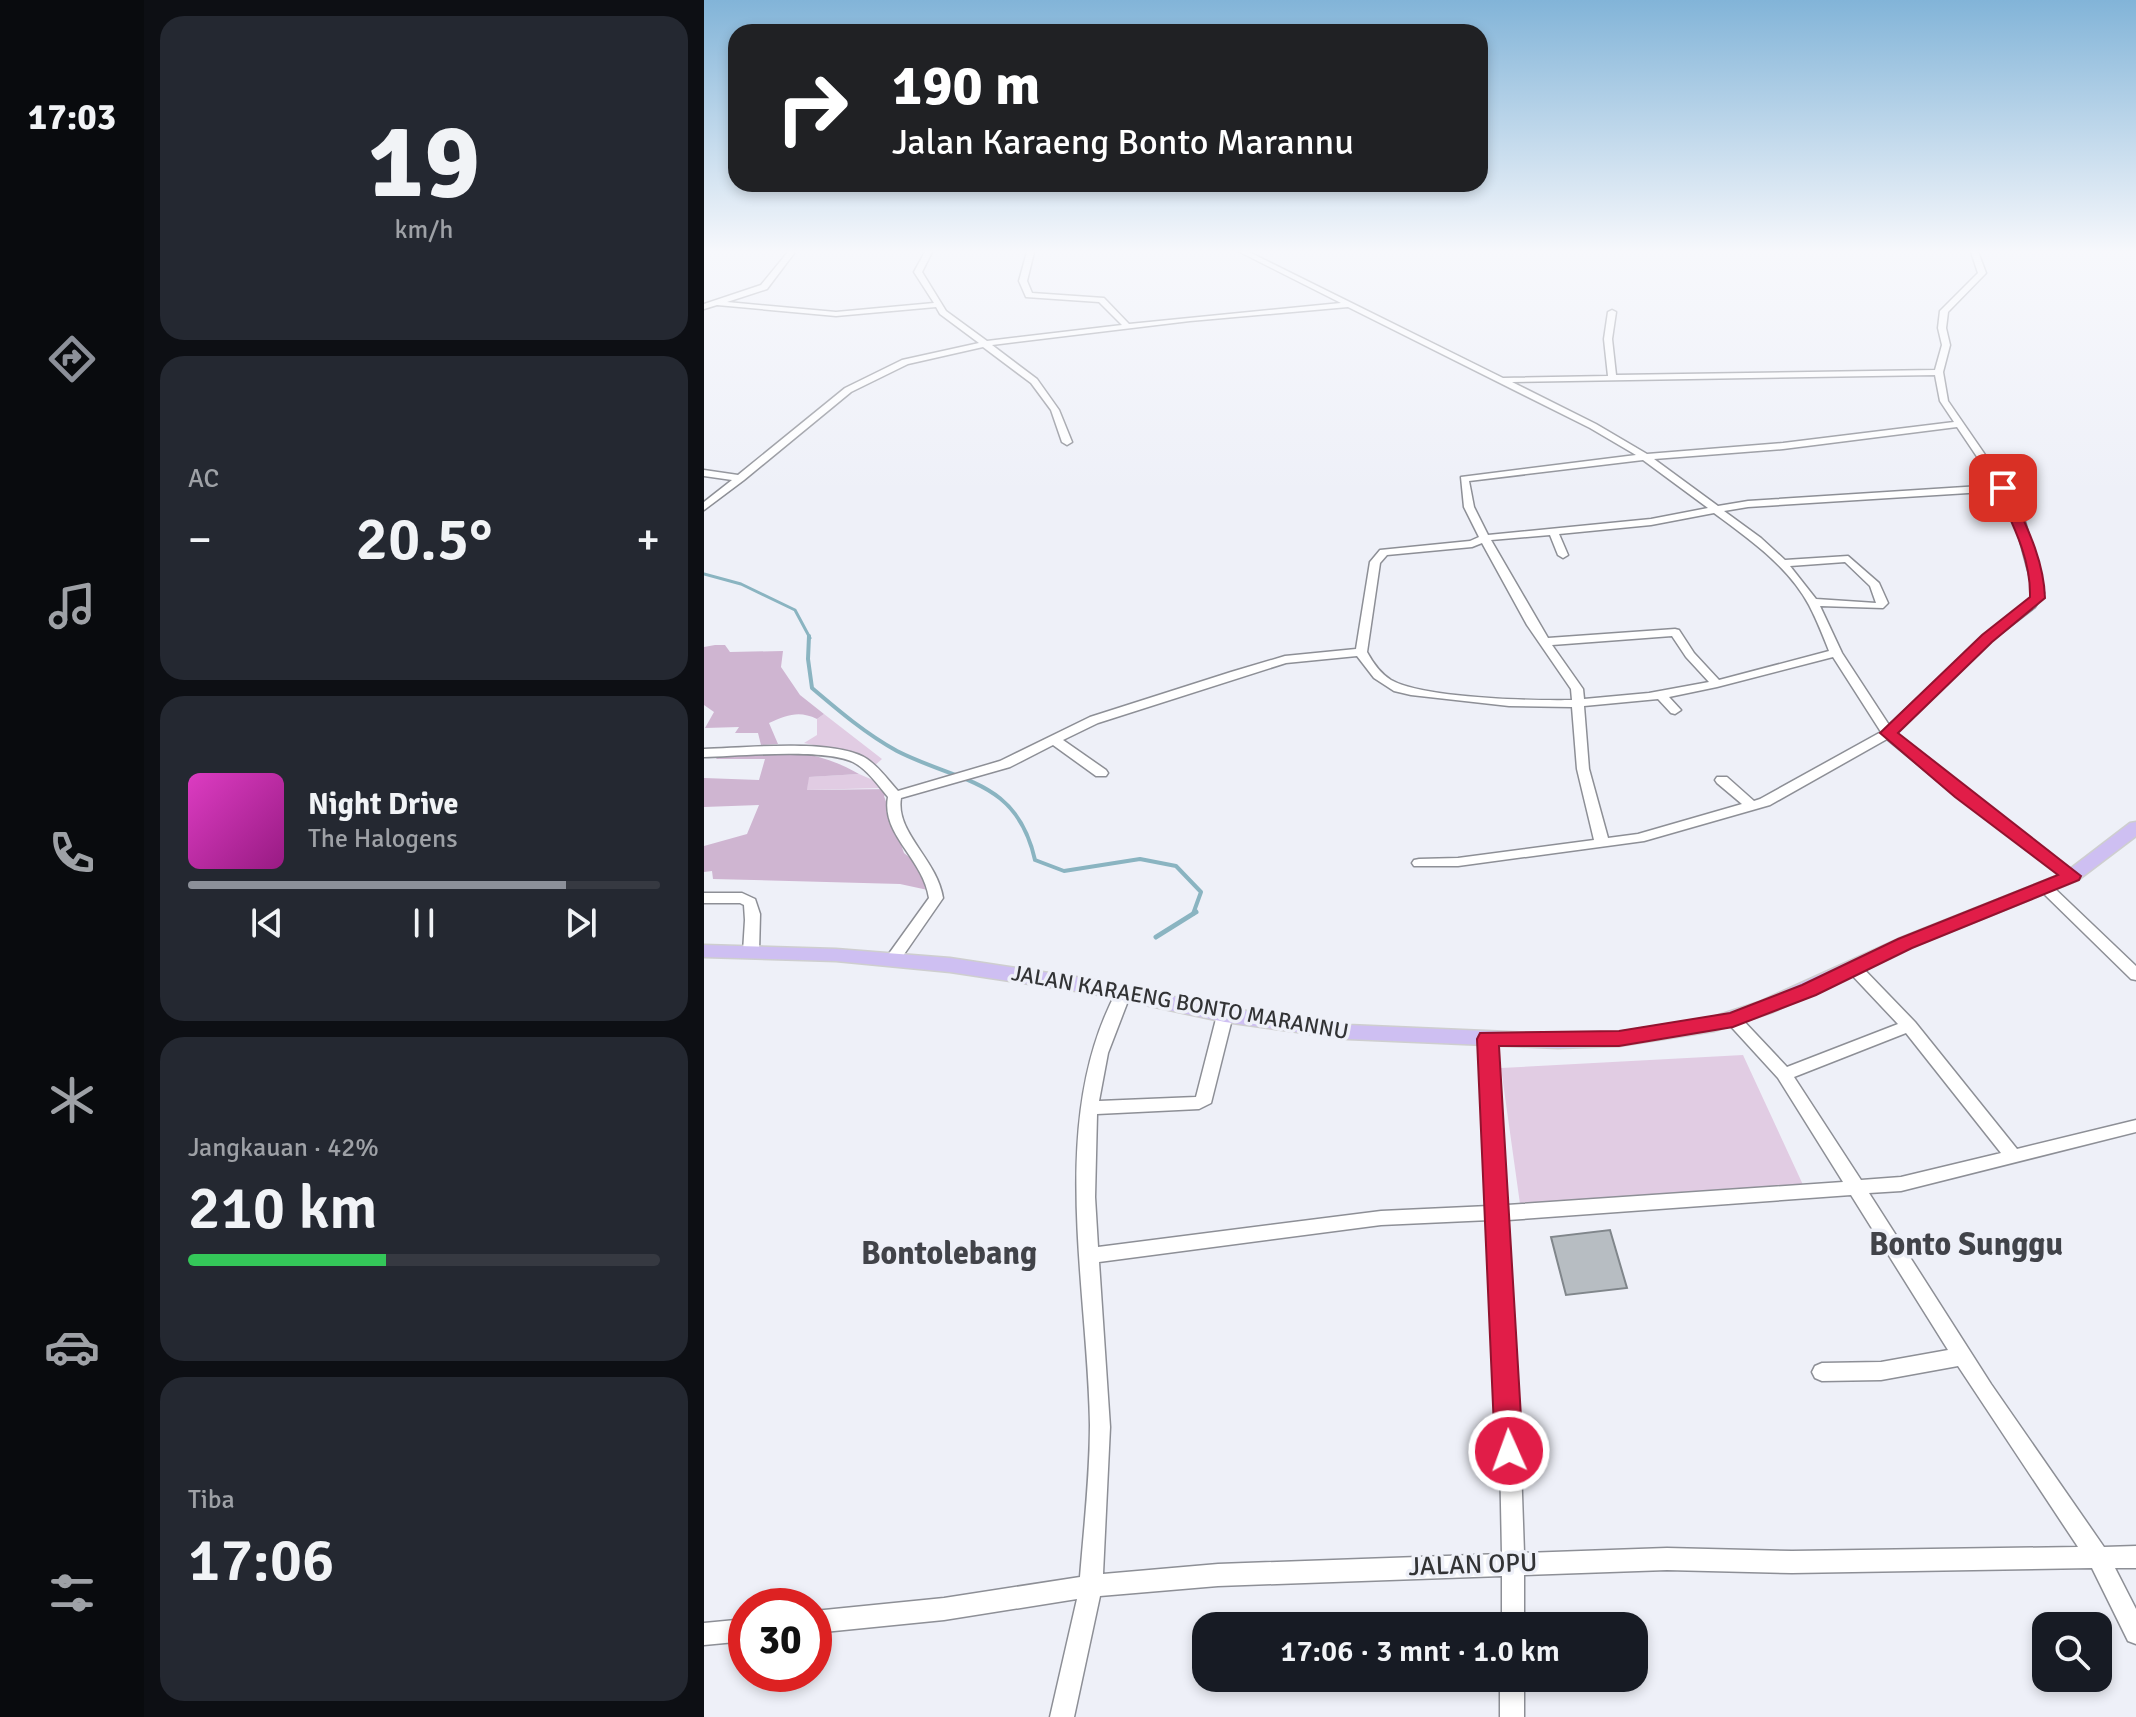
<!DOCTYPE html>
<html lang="id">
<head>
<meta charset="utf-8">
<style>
	body { margin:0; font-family:Signika,sans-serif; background:#242831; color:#f1f3f6; height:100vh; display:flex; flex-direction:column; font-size:30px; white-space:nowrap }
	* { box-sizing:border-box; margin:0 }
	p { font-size:26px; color:#9ea1a6 }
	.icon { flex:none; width:44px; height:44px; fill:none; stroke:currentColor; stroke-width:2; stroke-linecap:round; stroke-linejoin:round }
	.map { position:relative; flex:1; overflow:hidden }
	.details { display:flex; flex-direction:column; gap:16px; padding:16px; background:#0d0f14; width:560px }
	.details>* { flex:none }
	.hud { position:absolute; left:24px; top:24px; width:760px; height:168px; border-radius:24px; box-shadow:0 4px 12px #0003; background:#202124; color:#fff; overflow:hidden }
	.buttons { position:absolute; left:1328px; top:1612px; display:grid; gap:16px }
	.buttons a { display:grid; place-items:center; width:80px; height:80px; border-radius:16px; background:#171b24; box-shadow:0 4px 12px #0003; font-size:40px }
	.speed { position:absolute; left:24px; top:1588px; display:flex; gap:16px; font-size:40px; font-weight:700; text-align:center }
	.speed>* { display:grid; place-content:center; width:104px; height:104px; border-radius:50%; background:#171b24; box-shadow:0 4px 12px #0003; line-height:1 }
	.speed .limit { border:12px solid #d22; background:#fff; color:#111 }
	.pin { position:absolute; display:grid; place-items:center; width:68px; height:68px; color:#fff; margin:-34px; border-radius:16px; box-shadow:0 4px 12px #0006 }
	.me { position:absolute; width:88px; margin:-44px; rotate:358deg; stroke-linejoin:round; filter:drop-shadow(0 0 6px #0008) }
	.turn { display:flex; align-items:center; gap:28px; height:168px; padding:0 32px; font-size:36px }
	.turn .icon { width:104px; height:104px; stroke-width:2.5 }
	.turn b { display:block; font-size:56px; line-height:68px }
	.big { font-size:60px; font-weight:600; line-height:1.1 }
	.details .widget { flex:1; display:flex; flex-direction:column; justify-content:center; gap:12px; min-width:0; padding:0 28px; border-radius:24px; background:#242831 }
	.details .dial { align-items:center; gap:0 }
	.dial b { font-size:104px; line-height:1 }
	.song { display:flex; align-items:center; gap:24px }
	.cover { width:96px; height:96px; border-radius:12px; background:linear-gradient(135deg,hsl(310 70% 55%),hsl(310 70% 35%)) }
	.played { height:8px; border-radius:4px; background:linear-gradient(90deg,#8c9099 80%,#363941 80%) }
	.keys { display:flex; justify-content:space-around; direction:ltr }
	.heat { display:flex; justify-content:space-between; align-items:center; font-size:44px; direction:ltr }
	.charge { height:12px; border-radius:6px; background:linear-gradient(90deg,#34c759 42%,#363941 0) }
	.trip { position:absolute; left:488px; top:1612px; width:456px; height:80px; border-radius:24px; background:#171b24; box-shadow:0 4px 12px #0003; font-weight:600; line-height:80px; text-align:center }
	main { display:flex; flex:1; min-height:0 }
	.tab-bar { display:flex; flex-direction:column; width:144px; justify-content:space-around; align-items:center; background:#090b0e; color:#9ea1a6 }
	.tab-bar .icon { width:56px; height:56px }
	.tab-bar .active { color:#8c9099 }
	.tab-bar b { font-size:36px; color:#f1f3f6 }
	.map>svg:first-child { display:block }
	.green { fill:#e1cce3 }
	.forest { fill:#cfb5d1 }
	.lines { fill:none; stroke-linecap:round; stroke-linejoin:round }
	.stream-far2 { stroke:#8ab4c1; stroke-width:3 }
	.stream-far1 { stroke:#8ab4c1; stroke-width:4 }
	.stream { stroke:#8ab4c1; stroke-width:5 }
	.building { fill:#b7bdc2; stroke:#80868b; stroke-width:2 }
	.minor-casing { stroke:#8d8f96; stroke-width:3 }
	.major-casing { stroke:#cececf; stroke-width:3 }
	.minor { fill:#fff; fill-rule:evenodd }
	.major { fill:#cebff2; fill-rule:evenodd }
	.route { fill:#e11d48; stroke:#92132f; stroke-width:2 }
	.labels { text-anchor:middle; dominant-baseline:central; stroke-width:7; stroke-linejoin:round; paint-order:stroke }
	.street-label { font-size:22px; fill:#323335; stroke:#eef0f8 }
	.near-street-label { font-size:26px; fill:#323335; stroke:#eef0f8 }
	.near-quarter-label { font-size:32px; font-weight:bold; fill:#414349; stroke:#eef0f8 }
</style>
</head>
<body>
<main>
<nav class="tab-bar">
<b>17:03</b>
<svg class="icon active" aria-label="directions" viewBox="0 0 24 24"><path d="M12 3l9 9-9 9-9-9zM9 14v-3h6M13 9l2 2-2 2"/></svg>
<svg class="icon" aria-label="music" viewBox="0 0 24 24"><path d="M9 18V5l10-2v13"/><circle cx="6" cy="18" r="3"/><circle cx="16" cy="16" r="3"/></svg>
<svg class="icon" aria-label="phone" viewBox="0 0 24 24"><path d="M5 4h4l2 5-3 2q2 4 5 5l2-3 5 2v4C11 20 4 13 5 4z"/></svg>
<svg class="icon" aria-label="climate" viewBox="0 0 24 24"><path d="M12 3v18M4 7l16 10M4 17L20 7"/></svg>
<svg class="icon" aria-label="car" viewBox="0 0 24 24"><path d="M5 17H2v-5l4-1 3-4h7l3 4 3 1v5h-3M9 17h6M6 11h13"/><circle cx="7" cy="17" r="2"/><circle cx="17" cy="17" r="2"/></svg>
<svg class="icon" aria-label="filters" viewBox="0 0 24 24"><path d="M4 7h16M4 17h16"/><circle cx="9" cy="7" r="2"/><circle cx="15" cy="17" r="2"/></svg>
</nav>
<section class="details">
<div class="widget dial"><b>19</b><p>km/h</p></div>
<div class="widget"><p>AC</p>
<div class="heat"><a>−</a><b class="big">20.5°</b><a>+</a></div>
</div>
<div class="widget">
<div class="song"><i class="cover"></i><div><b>Night Drive</b><p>The Halogens</p></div></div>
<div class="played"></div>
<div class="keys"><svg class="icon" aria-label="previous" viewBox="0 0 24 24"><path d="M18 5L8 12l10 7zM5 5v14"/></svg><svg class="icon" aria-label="pause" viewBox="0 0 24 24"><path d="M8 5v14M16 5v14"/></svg><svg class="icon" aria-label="next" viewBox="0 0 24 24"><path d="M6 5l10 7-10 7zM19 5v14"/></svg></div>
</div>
<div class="widget"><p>Jangkauan · 42%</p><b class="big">210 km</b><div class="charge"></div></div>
<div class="widget"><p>Tiba</p><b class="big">17:06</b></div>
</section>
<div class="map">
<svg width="1432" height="1717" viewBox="0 0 1432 1717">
	<rect width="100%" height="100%" fill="#eef0f8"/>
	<path class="green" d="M120 714 178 759 169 767 137 751 100 743 113 735V719Z
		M155 774 176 783 177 788 103 790 104 777Z
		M1039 1055 1100 1187 816 1204 797 1068Z"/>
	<path class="forest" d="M11 645H21L26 652 79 651 77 667 96 695 120 714 113 719C95 710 83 715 65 723L74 744 57 745 54 733H31L35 727 1 728 10 712 0 705V647Z
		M18 751C73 751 106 746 155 774L105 777 103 790 188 789 180 796 200 853 223 871 233 892 196 884 9 879 8 871 0 872V846L43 834 55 805 0 807V778L55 780 61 759H12Z"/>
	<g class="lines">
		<path class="stream-far2" d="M0 574 37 584 91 610 106 638"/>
		<path class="stream-far1" d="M105 636 104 659 108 688C135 711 162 734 193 751 256 783 313 779 331 860L360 871 436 859 472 866 497 892 489 914"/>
		<path class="stream" d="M452 937 492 912"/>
	</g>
	<path class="building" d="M906 1230 923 1288 862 1295 847 1237Z"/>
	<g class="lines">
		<g class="minor-casing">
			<path id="minor" d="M84 252H91L63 289 23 302 132 312 230 303 210 272 221 252H228L218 272 242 311 283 341 418 325 395 302 322 297 315 281 323 252H330L323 281 328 293 400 298 425 324 637 303 536 252H545L799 378 904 376 900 339 904 312 908 310 912 312 908 339 912 375 1231 370 1238 345 1234 328 1236 311 1274 273 1267 252H1274L1282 273 1244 312 1242 328 1246 345 1239 372 1244 401 1304 488 1320 518 1340 593 1331 607 1287 641 1191 733 1262 790 1375 876 1373 879H1363L1252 796 1183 739 1066 805 940 841 754 866H710L708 863 710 860 715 859 754 858 890 840 873 769 868 707 805 706 707 695 690 691 670 678 653 656 582 663 394 723 359 740 402 770 404 773 402 776H392L349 745 306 767 197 798C191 833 233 859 239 898L194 963H184L181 959 184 955 225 898C219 858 177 835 184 797 174 785 163 769 149 762 120 748 35 756 0 757V749C39 748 132 738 163 759 175 767 184 780 194 791L296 761 386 717 527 672 581 656 652 649 666 562 676 550 766 541 775 537 760 507 757 477 932 455 886 428 644 307 486 321 288 345 333 379 355 410 368 442 363 445 358 442 347 410 327 383 279 347 204 364 147 392 40 480 0 510V502L28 480 0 476V470L34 475 141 388 198 360 275 343 236 314 232 307 132 316 13 305 0 309V304L57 285ZM1231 375 1236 401 1250 422 1079 443 943 454 892 424 808 382ZM1253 427 1292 485 1044 501 1014 506 950 459 1079 449ZM939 460 1004 508 947 519 784 535 770 507 765 481ZM1296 491 1310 518 1330 593 1323 603 1279 637 1185 725 1138 653 1116 606 1179 608 1184 603 1175 583 1144 556 1081 560 1057 538 1020 511 1044 507ZM1010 513C1045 539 1084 566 1105 605 1113 620 1119 636 1125 651L1015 680 990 653 975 630 971 629 844 638 787 540 846 535 854 555 859 558 864 555 855 534 947 525ZM778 543 823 625 867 689 868 700C829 701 718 698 687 680 676 673 669 663 663 652L676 563 683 555 768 547ZM1141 562 1166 586 1172 603 1112 599 1086 566ZM968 636 982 657 1005 682 945 693 880 699 879 689 848 645ZM1129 657 1177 732 1056 799 1050 801 1023 777H1013L1011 780 1013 783 1038 804 934 834 904 838 885 769 880 706 954 699 967 713 971 714 977 710 965 697 1013 687Z
				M1342 883 1347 885 1432 966V980L1427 979 1337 891 1335 888Z
				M0 893H38L51 899 56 914 55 952 52 956H42L39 952 41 920 40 905 36 903H0Z
				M1150 963 1155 964 1211 1022 1313 1149 1432 1120V1132L1197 1191 1165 1193 1287 1384 1400 1547 1432 1546V1568H1411L1432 1609V1644L1424 1641 1388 1568 1088 1573 963 1570 820 1575V1626H798V1576L514 1586 396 1596 370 1717H346L373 1599 240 1620 110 1633V1611L240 1598 376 1577C380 1527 386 1475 386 1425 384 1285 343 1118 414 989H424L427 993 404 1053 395 1101 492 1097 513 1015 515 1011H527L529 1015 507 1103 495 1109 393 1114 391 1197 394 1247 677 1211 785 1206 776 1039 778 1035H790L792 1039 803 1205 1139 1182 1074 1078 1021 1020 1023 1016H1035L1083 1067 1194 1024 1145 972 1142 968 1145 964ZM1202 1033 1297 1153 1197 1177 1157 1180 1090 1077ZM1147 1195 1244 1350 1177 1362 1118 1363 1111 1366 1108 1372 1111 1378 1118 1381 1177 1380 1254 1366 1374 1547 1088 1551 963 1548 820 1553 815 1406 804 1220ZM786 1220 795 1406 798 1554 514 1564 399 1574 406 1427 395 1262 677 1225Z
				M42 1619V1641L0 1645V1623Z
				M796 1678H820V1717H796Z"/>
		</g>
		<g class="major-casing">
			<path id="major" d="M1432 822V836L1374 880 1208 947 1069 1012 1010 1031 915 1046 854 1048 644 1039 521 1022 385 993 246 972 132 961 0 957V945L132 949 246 958 385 979 521 1008 644 1025 854 1034 915 1032 1009 1017 1055 1002 1194 939 1362 872 1426 823Z"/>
		</g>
		<use href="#minor" class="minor"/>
		<use href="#major" class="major"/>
	</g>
	<linearGradient id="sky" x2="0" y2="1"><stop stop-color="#82b4d8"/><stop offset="0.51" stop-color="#f7f8fc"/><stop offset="1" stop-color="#f7f8fc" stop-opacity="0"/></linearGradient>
	<rect width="1432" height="493" fill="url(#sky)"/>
	<path class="route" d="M1299 484 1305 488C1321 523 1340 559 1341 598L1288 642 1194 733 1377 876 1375 880 1208 948 1112 995 1029 1027 915 1046H795L819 1451 815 1460 805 1463 795 1460 791 1451 773 1039 776 1033 915 1031 1026 1013 1098 985 1194 939 1354 875 1251 797 1176 733 1278 635 1326 597C1327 558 1308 523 1292 488Z"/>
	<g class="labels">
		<g class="street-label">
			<text transform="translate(476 1002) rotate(10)">JALAN KARAENG BONTO MARANNU</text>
		</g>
		<g class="near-street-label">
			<text transform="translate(769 1565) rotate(-2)">JALAN OPU</text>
		</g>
		<g class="near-quarter-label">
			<text x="1262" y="1244">Bonto Sunggu</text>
			<text x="245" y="1253">Bontolebang</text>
		</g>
	</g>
</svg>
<div class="buttons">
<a><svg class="icon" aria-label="search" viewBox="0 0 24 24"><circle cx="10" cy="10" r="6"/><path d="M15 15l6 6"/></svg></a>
</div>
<div class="speed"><div class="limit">30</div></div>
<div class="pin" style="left:1299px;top:488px;background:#d93025"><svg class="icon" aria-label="arrive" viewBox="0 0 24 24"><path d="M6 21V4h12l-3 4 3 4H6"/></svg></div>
<svg class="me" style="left:805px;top:1451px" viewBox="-20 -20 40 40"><circle r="17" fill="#e11d48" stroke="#fff" stroke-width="3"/><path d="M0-11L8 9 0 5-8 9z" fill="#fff"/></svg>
<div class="trip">17:06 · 3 mnt · 1.0 km</div>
<div class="hud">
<div class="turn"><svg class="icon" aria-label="right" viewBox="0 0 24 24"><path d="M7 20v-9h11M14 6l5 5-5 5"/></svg><div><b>190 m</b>Jalan Karaeng Bonto Marannu</div></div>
</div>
</div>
</main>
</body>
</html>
